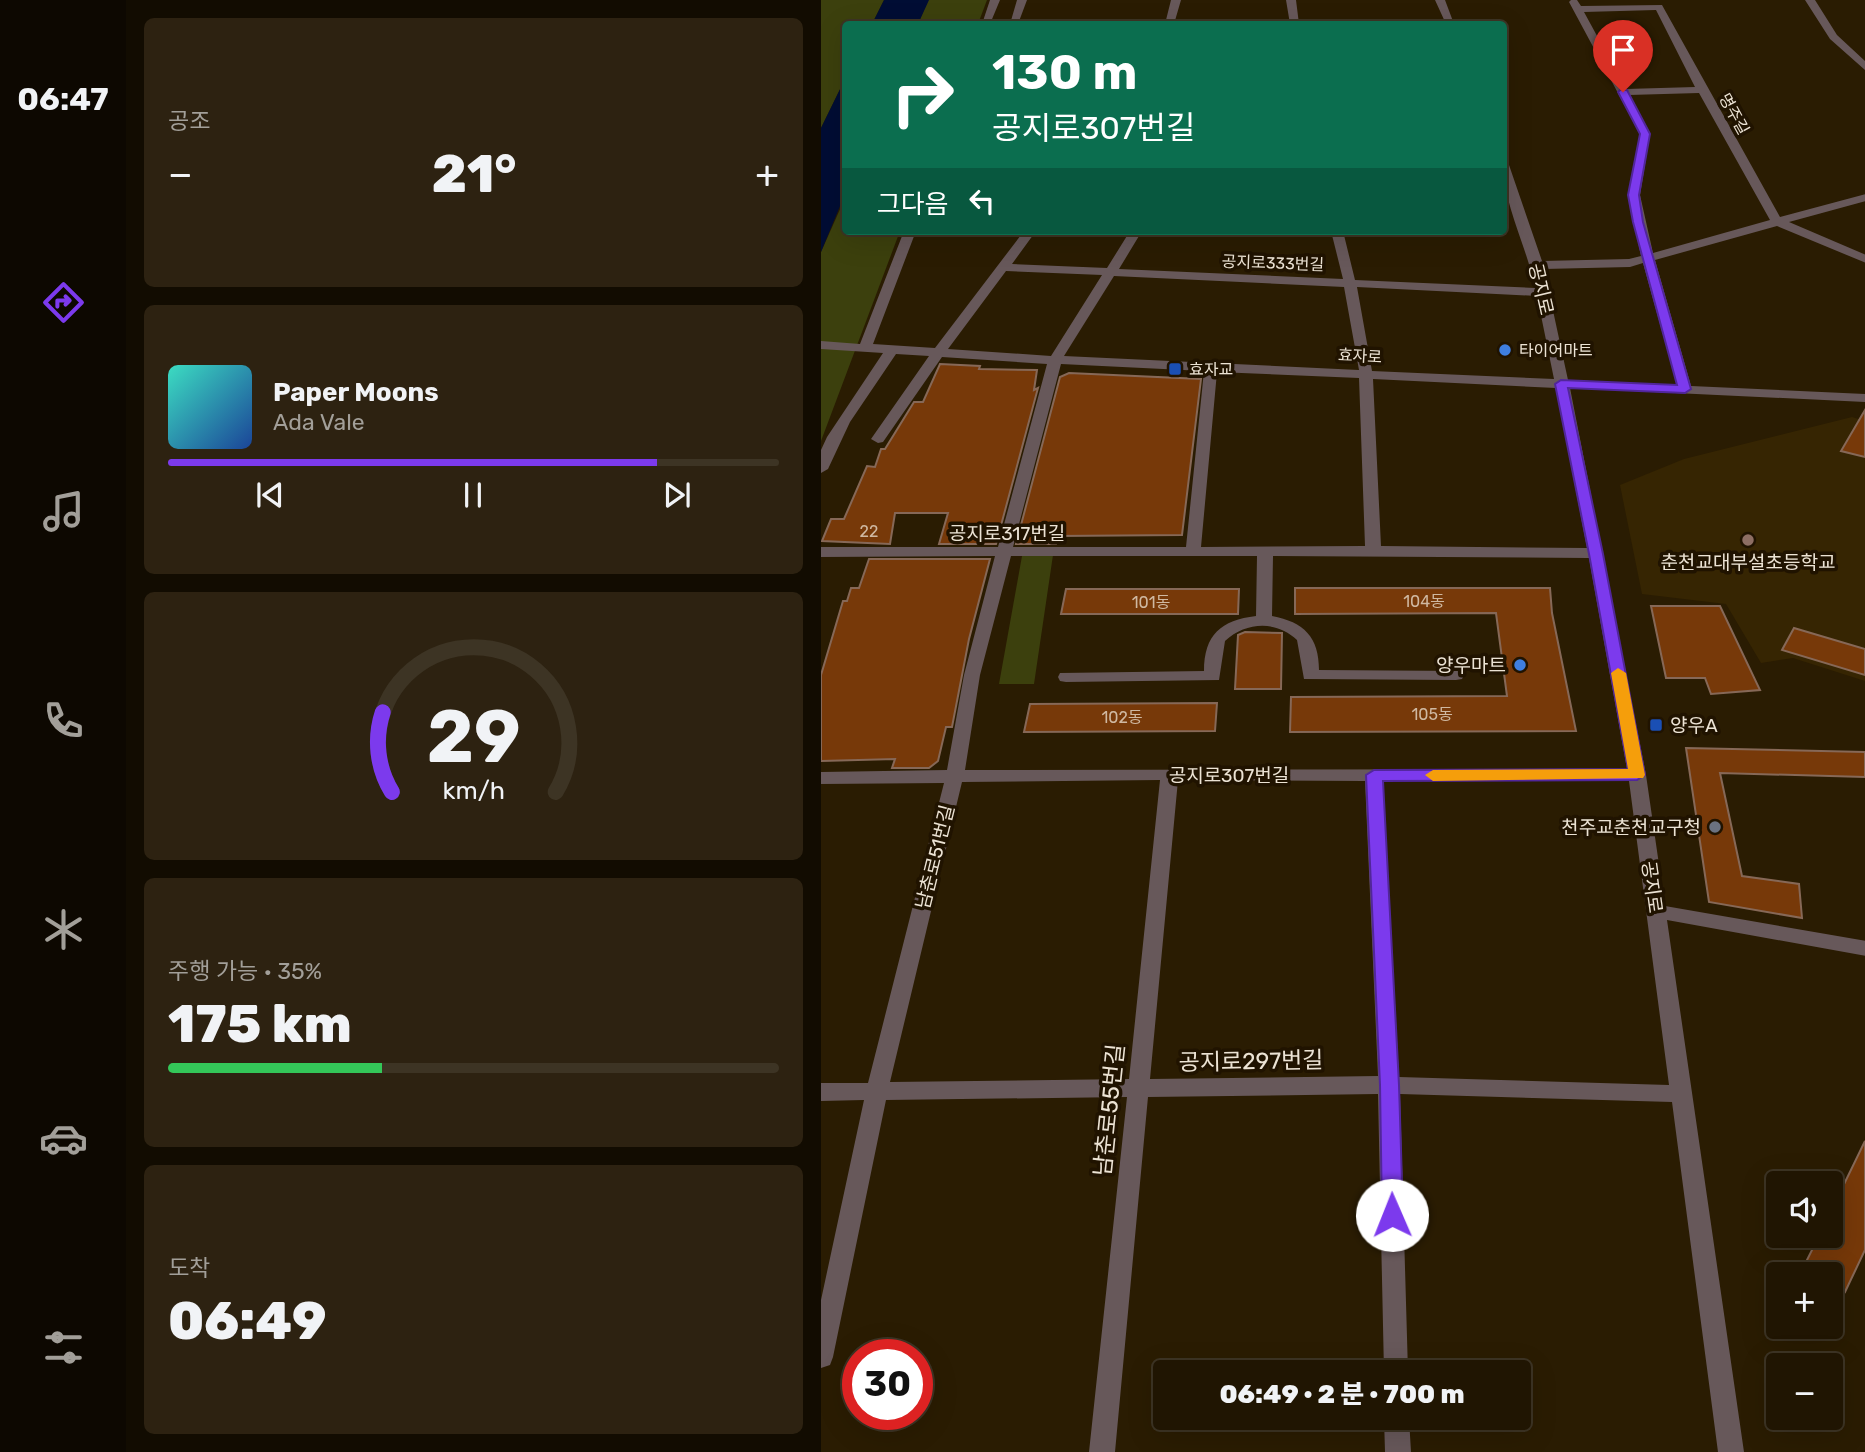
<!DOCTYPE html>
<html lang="ko">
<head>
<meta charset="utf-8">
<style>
	body { margin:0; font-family:Rubik,"Noto Sans KR",sans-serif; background:#2d2211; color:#f1f3f6; height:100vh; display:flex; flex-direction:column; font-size:26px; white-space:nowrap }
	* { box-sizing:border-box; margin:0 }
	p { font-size:23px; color:#a29f99 }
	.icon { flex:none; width:38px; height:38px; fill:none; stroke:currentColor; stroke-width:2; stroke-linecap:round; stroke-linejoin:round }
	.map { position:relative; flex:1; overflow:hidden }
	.details { display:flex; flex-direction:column; gap:18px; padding:18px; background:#120c01; width:695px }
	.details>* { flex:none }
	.guide { position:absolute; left:21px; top:21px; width:665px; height:214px; border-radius:7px; box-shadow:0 7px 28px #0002,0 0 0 2px #3d3424; background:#0b6e4f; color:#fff; overflow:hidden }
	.tools { position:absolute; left:945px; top:1171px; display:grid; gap:14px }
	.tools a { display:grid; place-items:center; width:77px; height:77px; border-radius:7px; background:#201502; box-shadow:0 7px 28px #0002,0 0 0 2px #3d3424; font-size:35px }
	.speed { position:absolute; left:21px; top:1339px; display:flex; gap:14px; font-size:35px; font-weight:700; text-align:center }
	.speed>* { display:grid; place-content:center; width:91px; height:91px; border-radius:50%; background:#201502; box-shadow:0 7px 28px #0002,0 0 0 2px #3d3424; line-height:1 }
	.speed .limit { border:10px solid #d22; background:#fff; color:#111 }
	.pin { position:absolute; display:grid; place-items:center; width:60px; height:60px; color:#fff; margin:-72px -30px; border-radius:50% 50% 50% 0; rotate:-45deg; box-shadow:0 0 7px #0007 }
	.pin .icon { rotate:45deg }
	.me { position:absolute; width:77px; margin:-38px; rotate:359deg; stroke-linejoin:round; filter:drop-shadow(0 0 5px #0008) }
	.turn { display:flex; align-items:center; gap:24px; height:147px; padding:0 35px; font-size:32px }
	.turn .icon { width:91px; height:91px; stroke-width:2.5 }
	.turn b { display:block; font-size:49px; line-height:60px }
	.then { display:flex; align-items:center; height:66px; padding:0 35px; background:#0003; gap:14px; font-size:26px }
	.big { font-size:52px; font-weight:800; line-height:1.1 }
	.details .card { flex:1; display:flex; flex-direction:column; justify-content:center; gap:10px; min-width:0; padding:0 24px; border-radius:10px; background:#2d2211 }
	.details .dial { align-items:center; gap:0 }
	.dial svg { height:182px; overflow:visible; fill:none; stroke:#3d3424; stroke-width:7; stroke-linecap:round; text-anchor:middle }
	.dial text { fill:#f1f3f6; stroke:none }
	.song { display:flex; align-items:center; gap:21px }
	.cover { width:84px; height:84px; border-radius:10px; background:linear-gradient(135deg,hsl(170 70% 55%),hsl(220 70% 35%)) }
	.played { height:7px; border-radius:4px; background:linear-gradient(90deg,#7c3aed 80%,#3d3424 80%) }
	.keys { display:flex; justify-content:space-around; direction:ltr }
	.heat { display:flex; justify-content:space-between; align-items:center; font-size:38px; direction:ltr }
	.charge { height:10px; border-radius:5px; background:linear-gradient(90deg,#34c759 35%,#3d3424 0) }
	.trip { position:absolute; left:332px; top:1360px; width:378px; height:70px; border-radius:7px; background:#201502; box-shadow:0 7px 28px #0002,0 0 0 2px #3d3424; font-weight:800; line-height:70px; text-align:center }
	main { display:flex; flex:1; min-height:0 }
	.dock { display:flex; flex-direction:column; width:126px; justify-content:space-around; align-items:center; background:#0d0801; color:#a29f99 }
	.dock .icon { width:49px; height:49px }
	.dock .selected { color:#7c3aed }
	.dock b { font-size:32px; color:#f1f3f6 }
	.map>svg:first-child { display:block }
	.built { fill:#362502 }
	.green { fill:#3c400d }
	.water { fill:#000d34 }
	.building { fill:#773909; stroke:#866857; stroke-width:2 }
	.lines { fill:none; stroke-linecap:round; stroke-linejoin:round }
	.minor { fill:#67585a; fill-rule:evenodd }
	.route { fill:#7c3aed; stroke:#51269a; stroke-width:2 }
	.slow { fill:#f59e0b }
	.shop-dot { fill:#3f7fe0; stroke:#201300; stroke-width:2.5 }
	.transit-dot { fill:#1a4fb4; stroke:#201300; stroke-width:2.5 }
	.education-dot { fill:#8d6e63; stroke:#201300; stroke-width:2.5 }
	.worship-dot { fill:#6b7280; stroke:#201300; stroke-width:2.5 }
	.labels { text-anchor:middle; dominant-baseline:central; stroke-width:7; stroke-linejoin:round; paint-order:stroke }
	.far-street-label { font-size:16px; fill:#ece3d4; stroke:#201300 }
	.far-poi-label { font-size:16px; fill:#ece3d4; stroke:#201300; text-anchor:start }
	.number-label { font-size:16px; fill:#cfb8a1 }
	.street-label { font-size:19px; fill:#ece3d4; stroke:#201300 }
	.poi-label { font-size:19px; fill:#ece3d4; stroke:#201300; text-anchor:end }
	.near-street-label { font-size:23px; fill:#ece3d4; stroke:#201300 }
</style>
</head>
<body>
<main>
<nav class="dock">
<b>06:47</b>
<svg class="icon selected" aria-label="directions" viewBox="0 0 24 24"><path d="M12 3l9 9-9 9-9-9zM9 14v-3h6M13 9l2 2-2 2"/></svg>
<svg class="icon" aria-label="music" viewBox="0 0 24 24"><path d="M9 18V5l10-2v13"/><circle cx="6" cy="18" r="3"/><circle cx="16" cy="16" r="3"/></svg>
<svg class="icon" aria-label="phone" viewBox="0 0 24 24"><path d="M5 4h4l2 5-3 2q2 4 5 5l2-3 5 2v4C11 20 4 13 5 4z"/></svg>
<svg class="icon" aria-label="climate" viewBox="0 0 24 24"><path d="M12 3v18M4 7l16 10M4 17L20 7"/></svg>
<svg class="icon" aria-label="car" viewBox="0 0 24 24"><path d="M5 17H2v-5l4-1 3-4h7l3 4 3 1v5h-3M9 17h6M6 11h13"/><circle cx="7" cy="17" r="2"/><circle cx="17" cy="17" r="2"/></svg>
<svg class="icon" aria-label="filters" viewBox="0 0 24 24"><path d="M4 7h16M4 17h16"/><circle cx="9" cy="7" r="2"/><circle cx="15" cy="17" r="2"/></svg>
</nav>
<section class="details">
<div class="card"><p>공조</p>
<div class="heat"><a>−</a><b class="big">21°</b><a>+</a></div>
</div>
<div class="card">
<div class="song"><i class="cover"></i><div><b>Paper Moons</b><p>Ada Vale</p></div></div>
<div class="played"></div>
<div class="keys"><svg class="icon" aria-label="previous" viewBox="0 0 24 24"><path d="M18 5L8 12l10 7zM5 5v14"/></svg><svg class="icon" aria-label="pause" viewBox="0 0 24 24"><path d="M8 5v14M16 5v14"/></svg><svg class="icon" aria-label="next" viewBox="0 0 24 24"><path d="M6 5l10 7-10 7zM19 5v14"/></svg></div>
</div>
<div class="card dial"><svg viewBox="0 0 100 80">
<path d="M14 69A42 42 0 1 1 86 69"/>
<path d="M14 69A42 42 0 0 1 10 34" stroke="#7c3aed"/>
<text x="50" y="56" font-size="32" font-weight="700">29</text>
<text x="50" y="72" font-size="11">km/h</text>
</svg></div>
<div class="card"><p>주행 가능 · 35%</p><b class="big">175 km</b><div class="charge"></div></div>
<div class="card"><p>도착</p><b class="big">06:49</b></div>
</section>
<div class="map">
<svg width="1045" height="1452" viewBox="0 0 1045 1452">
	<rect width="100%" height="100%" fill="#2a1c02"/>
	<path class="built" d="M1031 417 1044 421V681L972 658 940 663 905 604 821 594 799 485 863 459Z"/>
	<path class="green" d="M0 0H63L51 24H24V79L0 128Z
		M107 0H166L157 24H97Z
		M24 198V231H79L0 441V252Z
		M232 555 213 684H178L201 556Z"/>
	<path class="water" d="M63 0H108L97 24H51Z
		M24 79V194L0 252V128Z"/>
	<path class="building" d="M119 364 159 366 158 369 216 370 213 390 217 388 175 544H118L127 513H74L69 544 1 541 10 519H23L46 466 54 467 60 449H64L93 402H102Z
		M248 373 380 379 361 535 236 536 235 544H195L239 377Z
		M1044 410V457L1020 451Z
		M48 559H169L148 639 131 727H125L117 761 108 768H71L74 759 0 761V675L22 601H26L30 588H38Z
		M474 588H729L731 613 755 731 469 732 470 697 686 696 675 613 474 614Z
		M245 589H418L417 614H240Z
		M830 606H899L939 690 890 694 884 678H845Z
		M973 628 1044 649V675L961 650Z
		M424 632 461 633 460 689H414L417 635Z
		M396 703 394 731 203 732 209 704Z
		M865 748 1044 752V777L899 773 921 876 978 884 981 918 888 902Z
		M1044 1141V1250L1024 1292 1010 1284V1274H979L998 1236H1010V1211Z"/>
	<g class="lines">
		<path class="minor" d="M169 0H179L169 24H161Z
			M196 0H206L197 24H189Z
			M350 0H360L353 24H344Z
			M465 0H475L478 24H469Z
			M614 0H624L633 24H625Z
			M750 0H756L760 6 841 5 959 217 1045 194V201L968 222 1045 255V263L956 226 834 260 870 386 1045 394V402L749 388 825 775 844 906 1045 941V956L846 920 923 1452H897L851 1102 579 1094 587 1372H563L557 1094 327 1097 294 1452H268L306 1097 65 1100 12 1357 9 1365 0 1368V1300L43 1100 0 1101V1083H47L123 783 0 784V772L126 770 143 675 174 556 0 557V547H177L226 364 121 357 62 442 57 443 50 439 108 356 75 354 29 422 7 469 0 473V450L6 437 62 353 0 349V341L39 344 83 231H95L52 344 114 348 203 231H215L191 264 286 268 309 231H321L298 269 522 279 510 231H522L534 280 714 288C706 246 682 205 682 162L688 165 721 261 808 259 820 256 807 195 819 134 748 2ZM835 10 874 87 805 89 763 12ZM878 93 949 220 832 253 819 195 829 134 808 95ZM822 263 856 385 747 380 723 269 809 267ZM185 271 281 275 230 356 127 349ZM293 276 523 287 538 370 243 356ZM536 287 716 296 733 379 551 371ZM240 364 383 371 365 547H192ZM396 372 538 378 544 546 380 547ZM552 379 735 388 766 548 560 546ZM190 556H436L435 616C400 620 383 635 383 671L239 673 237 677 239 681 245 682 398 680 404 641C425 622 455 620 476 640L483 679 635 680 641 679 643 675 641 671 498 670C498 637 483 622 451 616L452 556 768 558 806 769 144 770 159 675ZM339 780 308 1079 69 1082 141 782ZM357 780 544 781 557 1076 329 1079ZM562 781H808L848 1085 578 1077Z
			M984 0H994L1016 35 1045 62V71L1009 39Z
			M563 1418H588L590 1452H564Z"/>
	</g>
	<path class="route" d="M799 90H806L829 134 818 195 822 222 870 389 864 393 747 388 782 554 824 775 816 780 562 781 578 1085 582 1215 579 1222 571 1224 564 1222 561 1215 559 1085 545 775 553 770 807 769 768 554 734 384 740 380 856 385 812 222 807 195 819 134 797 92Z"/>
	<path class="slow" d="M797 668 805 673 824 775 822 778 612 781 604 775 612 770 807 769 790 673Z"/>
	<g class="shop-dot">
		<circle cx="684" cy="350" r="7"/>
		<circle cx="699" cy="665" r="7"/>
	</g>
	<g class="transit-dot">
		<rect x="347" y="362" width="14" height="14" rx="3.5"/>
		<rect x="828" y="718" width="14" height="14" rx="3.5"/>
	</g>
	<circle class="education-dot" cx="927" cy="540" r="7"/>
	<circle class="worship-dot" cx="894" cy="827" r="7"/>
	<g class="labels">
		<g class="far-street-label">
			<text transform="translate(913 114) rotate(61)">명주길</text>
			<text transform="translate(452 263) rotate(2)">공지로333번길</text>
			<text transform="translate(539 356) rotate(3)">효자로</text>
		</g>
		<g class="far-poi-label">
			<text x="698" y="350">타이어마트</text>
			<text x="368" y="369">효자교</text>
		</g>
		<g class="number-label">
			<text x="48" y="531">22</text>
			<text x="603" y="601">104동</text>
			<text x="330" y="602">101동</text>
			<text x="611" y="714">105동</text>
			<text x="301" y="717">102동</text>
		</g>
		<g class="street-label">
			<text transform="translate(720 289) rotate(77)">공지로</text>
			<text x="186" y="533">공지로317번길</text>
			<text x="408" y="775">공지로307번길</text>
			<text transform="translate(114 857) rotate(-76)">남춘로51번길</text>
			<text transform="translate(831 887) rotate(82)">공지로</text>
		</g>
		<g class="poi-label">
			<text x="927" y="562" text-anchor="middle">춘천교대부설초등학교</text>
			<text x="685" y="665">양우마트</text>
			<text x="849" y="725" text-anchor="start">양우A</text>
			<text x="880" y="827">천주교춘천교구청</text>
		</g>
		<g class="near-street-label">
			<text transform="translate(430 1061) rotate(-1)">공지로297번길</text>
			<text transform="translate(288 1110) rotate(-84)">남춘로55번길</text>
		</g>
	</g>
</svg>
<div class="tools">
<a><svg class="icon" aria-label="sound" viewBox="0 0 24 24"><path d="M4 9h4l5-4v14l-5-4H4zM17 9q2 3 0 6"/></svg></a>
<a>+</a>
<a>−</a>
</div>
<div class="speed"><div class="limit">30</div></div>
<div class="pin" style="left:802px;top:92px;background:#d93025"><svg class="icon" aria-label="arrive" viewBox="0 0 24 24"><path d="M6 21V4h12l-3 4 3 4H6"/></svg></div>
<svg class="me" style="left:571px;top:1215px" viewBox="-20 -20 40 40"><circle r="19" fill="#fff"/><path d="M0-13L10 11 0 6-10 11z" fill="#7c3aed"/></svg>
<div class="trip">06:49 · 2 분 · 700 m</div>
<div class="guide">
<div class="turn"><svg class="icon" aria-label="right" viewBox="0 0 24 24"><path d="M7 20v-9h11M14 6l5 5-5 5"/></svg><div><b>130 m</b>공지로307번길</div></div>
<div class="then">그다음<svg class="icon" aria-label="left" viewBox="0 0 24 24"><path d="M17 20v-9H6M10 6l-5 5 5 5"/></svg></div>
</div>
</div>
</main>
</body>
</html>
